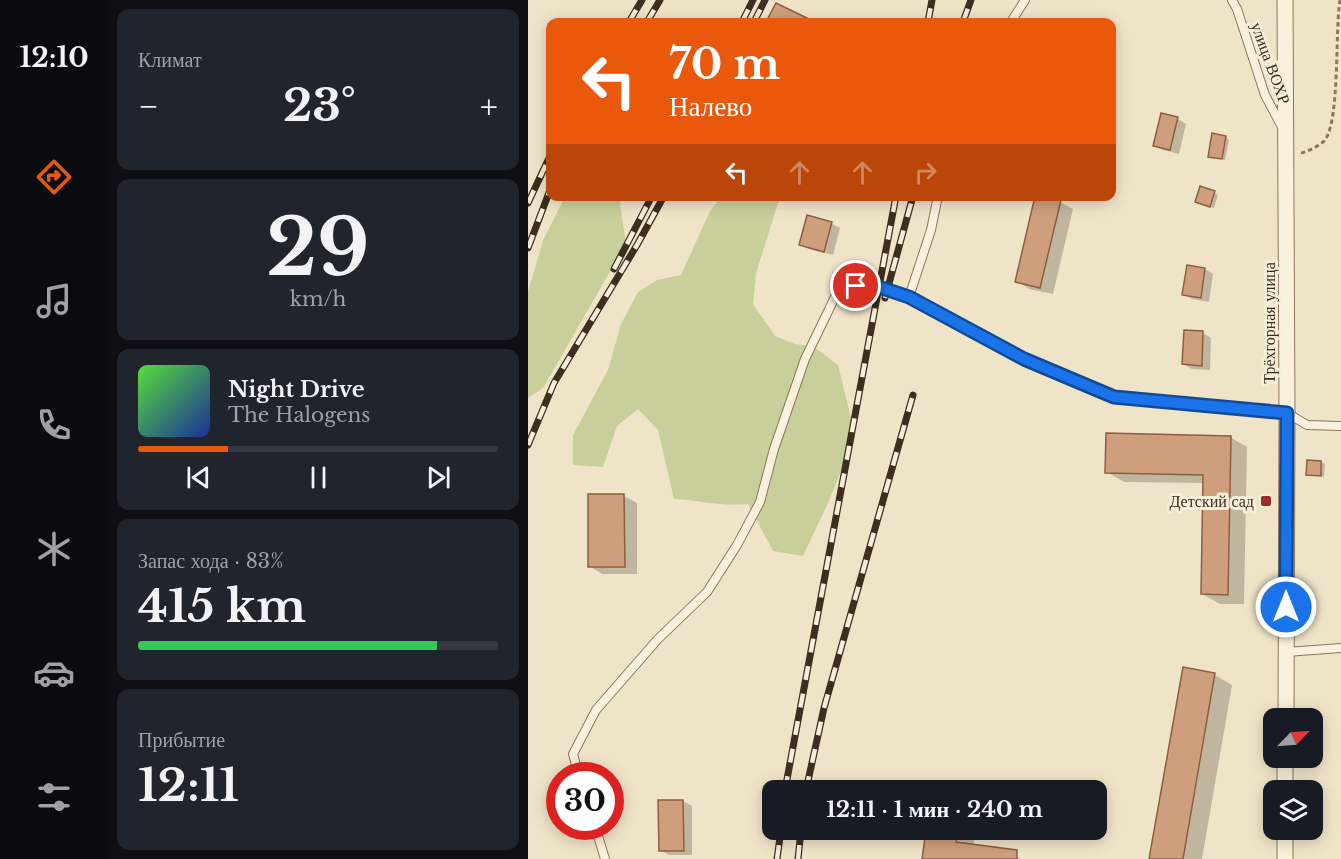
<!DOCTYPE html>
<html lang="ru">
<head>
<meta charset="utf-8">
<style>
	body { margin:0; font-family:"Libre Baskerville",serif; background:#20242c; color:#f1f3f6; height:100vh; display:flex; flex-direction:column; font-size:22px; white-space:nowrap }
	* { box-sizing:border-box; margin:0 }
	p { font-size:20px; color:#9ea1a6 }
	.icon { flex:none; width:33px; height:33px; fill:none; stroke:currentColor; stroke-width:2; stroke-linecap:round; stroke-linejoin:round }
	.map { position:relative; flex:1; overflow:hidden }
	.drawer { display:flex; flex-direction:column; gap:9px; padding:9px; background:#0d0f14; width:420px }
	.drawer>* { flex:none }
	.guide { position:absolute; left:18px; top:18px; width:570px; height:183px; border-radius:12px; box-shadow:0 3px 15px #0003; background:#ea580c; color:#fff; overflow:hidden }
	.needle { width:39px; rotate:65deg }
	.buttons { position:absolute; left:735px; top:708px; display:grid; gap:12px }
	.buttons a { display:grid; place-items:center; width:60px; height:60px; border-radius:12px; background:#171b24; box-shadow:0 3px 15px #0003; font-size:30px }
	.speed { position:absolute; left:18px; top:762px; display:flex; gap:12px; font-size:30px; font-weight:700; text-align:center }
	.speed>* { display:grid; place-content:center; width:78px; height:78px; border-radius:50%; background:#171b24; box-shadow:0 3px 15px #0003; line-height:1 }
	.speed .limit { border:9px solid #d22; background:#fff; color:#111 }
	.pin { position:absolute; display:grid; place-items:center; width:51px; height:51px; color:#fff; margin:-26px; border:3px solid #fff; border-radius:50%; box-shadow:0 2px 6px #0007 }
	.me { position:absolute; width:66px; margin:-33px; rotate:0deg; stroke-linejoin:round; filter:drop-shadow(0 0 4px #0008) }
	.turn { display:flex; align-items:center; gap:21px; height:126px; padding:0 24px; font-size:27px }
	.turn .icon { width:78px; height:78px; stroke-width:2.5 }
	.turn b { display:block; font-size:42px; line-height:51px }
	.lanes { display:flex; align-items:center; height:57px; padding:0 24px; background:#0003; justify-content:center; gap:30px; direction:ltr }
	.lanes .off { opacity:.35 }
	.big { font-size:45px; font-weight:700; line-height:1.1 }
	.drawer .widget { flex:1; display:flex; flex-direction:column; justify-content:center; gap:9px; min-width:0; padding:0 21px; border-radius:12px; background:#20242c }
	.drawer .dial { align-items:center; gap:0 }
	.dial b { font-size:78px; line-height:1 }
	.song { display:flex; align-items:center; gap:18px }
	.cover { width:72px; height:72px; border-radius:9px; background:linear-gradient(135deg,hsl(110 70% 55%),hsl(230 70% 35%)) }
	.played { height:6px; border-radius:3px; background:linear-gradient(90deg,#ea580c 25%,#363941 25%) }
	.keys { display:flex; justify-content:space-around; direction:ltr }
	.heat { display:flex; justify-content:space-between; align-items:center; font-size:33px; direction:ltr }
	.charge { height:9px; border-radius:4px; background:linear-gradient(90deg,#34c759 83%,#363941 0) }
	.trip { position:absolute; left:234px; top:780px; width:345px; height:60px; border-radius:12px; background:#171b24; box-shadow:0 3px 15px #0003; font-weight:700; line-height:60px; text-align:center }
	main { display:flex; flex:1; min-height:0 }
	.tabs { display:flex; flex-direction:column; width:108px; justify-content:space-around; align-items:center; background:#090b0e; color:#9ea1a6 }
	.tabs .icon { width:42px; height:42px }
	.tabs .current { color:#ea580c }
	.tabs b { font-size:27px; color:#f1f3f6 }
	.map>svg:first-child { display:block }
	.green { fill:#c9cf9b }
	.shadow { fill:#0003 }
	.building { fill:#cf9f7d; stroke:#8d5f41; stroke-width:1.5 }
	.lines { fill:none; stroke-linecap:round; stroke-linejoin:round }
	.service-casing { stroke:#8d765c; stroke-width:10 }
	.minor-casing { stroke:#8d765c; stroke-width:17 }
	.path { stroke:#8d765c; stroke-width:3; stroke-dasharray:4.5 3; stroke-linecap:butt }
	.service { stroke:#faf1dc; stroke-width:8 }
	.minor { stroke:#faf1dc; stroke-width:15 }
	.rail-casing { stroke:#3d2e20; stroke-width:7 }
	.rail { stroke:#f7eed8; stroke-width:4.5; stroke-dasharray:14; stroke-linecap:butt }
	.route-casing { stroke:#114b97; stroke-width:15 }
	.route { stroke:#1a73e8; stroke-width:10 }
	.poi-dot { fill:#9e2a2b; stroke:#f7eed8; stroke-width:2 }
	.labels { text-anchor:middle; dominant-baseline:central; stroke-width:6; stroke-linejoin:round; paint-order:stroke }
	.street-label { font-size:16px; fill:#3d2e20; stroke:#f7eed8 }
	.poi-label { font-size:16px; fill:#3d2e20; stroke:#f7eed8; text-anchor:end }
</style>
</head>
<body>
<main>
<nav class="tabs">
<b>12:10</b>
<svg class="icon current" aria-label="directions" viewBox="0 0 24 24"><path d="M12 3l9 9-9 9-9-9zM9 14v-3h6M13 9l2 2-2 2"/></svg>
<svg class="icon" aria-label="music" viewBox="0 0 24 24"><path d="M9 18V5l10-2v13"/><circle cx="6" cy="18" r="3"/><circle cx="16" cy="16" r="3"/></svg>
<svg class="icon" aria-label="phone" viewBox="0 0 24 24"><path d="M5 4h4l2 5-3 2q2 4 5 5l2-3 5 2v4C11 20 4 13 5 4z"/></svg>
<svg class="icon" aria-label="climate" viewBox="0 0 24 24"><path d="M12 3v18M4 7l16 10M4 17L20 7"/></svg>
<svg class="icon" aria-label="car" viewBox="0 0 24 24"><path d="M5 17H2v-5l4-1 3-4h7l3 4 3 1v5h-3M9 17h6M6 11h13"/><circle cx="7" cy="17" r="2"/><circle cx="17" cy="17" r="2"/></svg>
<svg class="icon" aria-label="filters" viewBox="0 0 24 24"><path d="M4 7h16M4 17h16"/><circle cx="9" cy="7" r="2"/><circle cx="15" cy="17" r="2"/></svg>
</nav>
<section class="drawer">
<div class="widget"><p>Климат</p>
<div class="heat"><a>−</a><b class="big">23°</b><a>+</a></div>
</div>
<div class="widget dial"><b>29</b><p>km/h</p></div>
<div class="widget">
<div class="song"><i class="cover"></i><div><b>Night Drive</b><p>The Halogens</p></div></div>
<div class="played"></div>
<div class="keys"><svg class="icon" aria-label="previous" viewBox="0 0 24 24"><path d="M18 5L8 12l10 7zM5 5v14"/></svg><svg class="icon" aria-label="pause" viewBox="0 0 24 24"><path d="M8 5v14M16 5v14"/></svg><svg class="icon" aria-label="next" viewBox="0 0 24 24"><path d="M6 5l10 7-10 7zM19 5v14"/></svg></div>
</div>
<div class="widget"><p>Запас хода · 83%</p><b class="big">415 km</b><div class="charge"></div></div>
<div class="widget"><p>Прибытие</p><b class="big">12:11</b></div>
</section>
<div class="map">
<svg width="813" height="859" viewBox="0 0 813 859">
	<rect width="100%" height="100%" fill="#f0e4c8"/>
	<path class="green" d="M37 197H93L92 204 98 244 15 388 0 398V291L16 238Z
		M193 197H252L228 273 225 304 247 336 267 344 285 346 310 365 327 434 301 501 275 556 245 551 220 504C195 507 171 500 146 499L130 430 110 409 89 426 75 467 45 465V435L80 370 93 324 110 292 129 280 153 275 182 211Z"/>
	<path class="shadow" d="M249 5 283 22H240Z
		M634 115 650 119 658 124 651 154 635 150 627 145Z
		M698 137 701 140 697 160 681 156Z
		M673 188 690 195 686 208 672 204Z
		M508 196 532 202 545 209 525 294 501 289 489 281Z
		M280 217 304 224 312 228 305 255 281 249 272 244Z
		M677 269 685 274 681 302 664 299 656 295Z
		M657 332 675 333 683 338 682 370 664 369 655 364Z
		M702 437 719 447 716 604H692L674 594 676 483 596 482 579 472Z
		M793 462 797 464 796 477 780 474Z
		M96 496 109 503V574H74L61 566Z
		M656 669 687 675 704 685 674 859H623Z
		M155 801 164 806V855H141L132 850Z
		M399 830H440L447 833 445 846 478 850 493 859H395Z"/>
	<path class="building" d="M248 3 287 22H238Z
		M633 113 650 117 642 150 625 146Z
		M684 133 698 136 694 159 680 157Z
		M672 186 687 191 682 207 667 202Z
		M507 196 533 200 512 288 487 282Z
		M279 215 304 222 296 252 271 245Z
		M659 265 677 268 673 298 654 295Z
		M656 330 675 331 674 366 654 364Z
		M578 433 703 436 700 595 673 594 675 475 577 473Z
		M779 460 793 461V476L778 475Z
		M60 494H96L97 567H60Z
		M655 667 687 673 655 859H621Z
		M130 800H155L156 851H131Z
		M398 830H429L428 842 489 850V859H394Z"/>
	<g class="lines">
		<g class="service-casing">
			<path id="service" d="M704 0 709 9 737 95 754 127
				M483 22 497 0
				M381 297 403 230 410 196
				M758 652 813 648
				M51 776 45 754 68 710 130 639 179 592 209 545 232 502 246 449 277 359 307 297 328 286 351 287 381 297 496 359 586 397 759 413 779 425 813 426
				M67 826 77 859"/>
		</g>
		<g class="minor-casing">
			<path id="minor" d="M757 0 759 413 758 718
				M757 790V758
				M757 859V830"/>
		</g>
		<path class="path" d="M773 153C779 152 793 145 797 140 812 120 807 29 812 0"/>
		<use href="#service" class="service"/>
		<use href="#minor" class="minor"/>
		<g class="rail-casing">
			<path id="rail" d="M101 22 114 0
				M119 22 132 0
				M214 22 225 0
				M226 22 237 0
				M400 22 404 0
				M435 22 443 0
				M0 203 22 156
				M0 248 22 190
				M86 269 124 196
				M357 298 385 196
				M0 445 26 383 109 245 136 196
				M257 790 368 196
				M278 790 296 708 385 395
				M249 859 253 830
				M270 859 273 830"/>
		</g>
		<use href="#rail" class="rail"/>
	</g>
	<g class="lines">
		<g class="route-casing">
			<path id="route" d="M328 286 351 287 381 297 496 359 586 397 759 413 758 607"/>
		</g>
		<use href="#route" class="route"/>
	</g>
	<rect class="poi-dot" x="732" y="495" width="12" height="12" rx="3"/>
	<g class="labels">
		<g class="street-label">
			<text transform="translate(743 63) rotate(70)">улица ВОХР</text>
			<text transform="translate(741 323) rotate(-90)">Трёхгорная улица</text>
		</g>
		<g class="poi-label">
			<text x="726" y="501">Детский сад</text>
		</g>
	</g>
</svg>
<div class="buttons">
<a><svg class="needle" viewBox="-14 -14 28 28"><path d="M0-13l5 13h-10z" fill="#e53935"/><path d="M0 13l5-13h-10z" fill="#9ea1a6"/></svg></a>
<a><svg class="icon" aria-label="layers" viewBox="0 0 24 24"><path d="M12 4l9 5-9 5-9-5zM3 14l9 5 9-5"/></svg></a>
</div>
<div class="speed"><div class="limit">30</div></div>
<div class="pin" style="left:328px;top:286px;background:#d93025"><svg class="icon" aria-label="arrive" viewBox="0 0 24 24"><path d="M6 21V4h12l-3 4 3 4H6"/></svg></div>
<svg class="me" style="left:758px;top:607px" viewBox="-20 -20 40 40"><circle r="17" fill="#1a73e8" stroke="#fff" stroke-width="3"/><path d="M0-11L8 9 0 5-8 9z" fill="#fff"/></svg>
<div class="trip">12:11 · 1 мин · 240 m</div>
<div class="guide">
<div class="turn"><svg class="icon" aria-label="left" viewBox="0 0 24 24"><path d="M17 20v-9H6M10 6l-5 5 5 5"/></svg><div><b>70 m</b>Налево</div></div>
<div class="lanes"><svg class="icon" aria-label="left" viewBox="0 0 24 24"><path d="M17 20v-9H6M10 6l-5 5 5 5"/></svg><svg class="icon off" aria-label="ahead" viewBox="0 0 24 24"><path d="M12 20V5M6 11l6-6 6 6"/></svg><svg class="icon off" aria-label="ahead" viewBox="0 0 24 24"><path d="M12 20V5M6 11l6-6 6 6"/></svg><svg class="icon off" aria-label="right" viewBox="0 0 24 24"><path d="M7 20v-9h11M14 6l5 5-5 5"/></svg></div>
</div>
</div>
</main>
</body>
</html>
